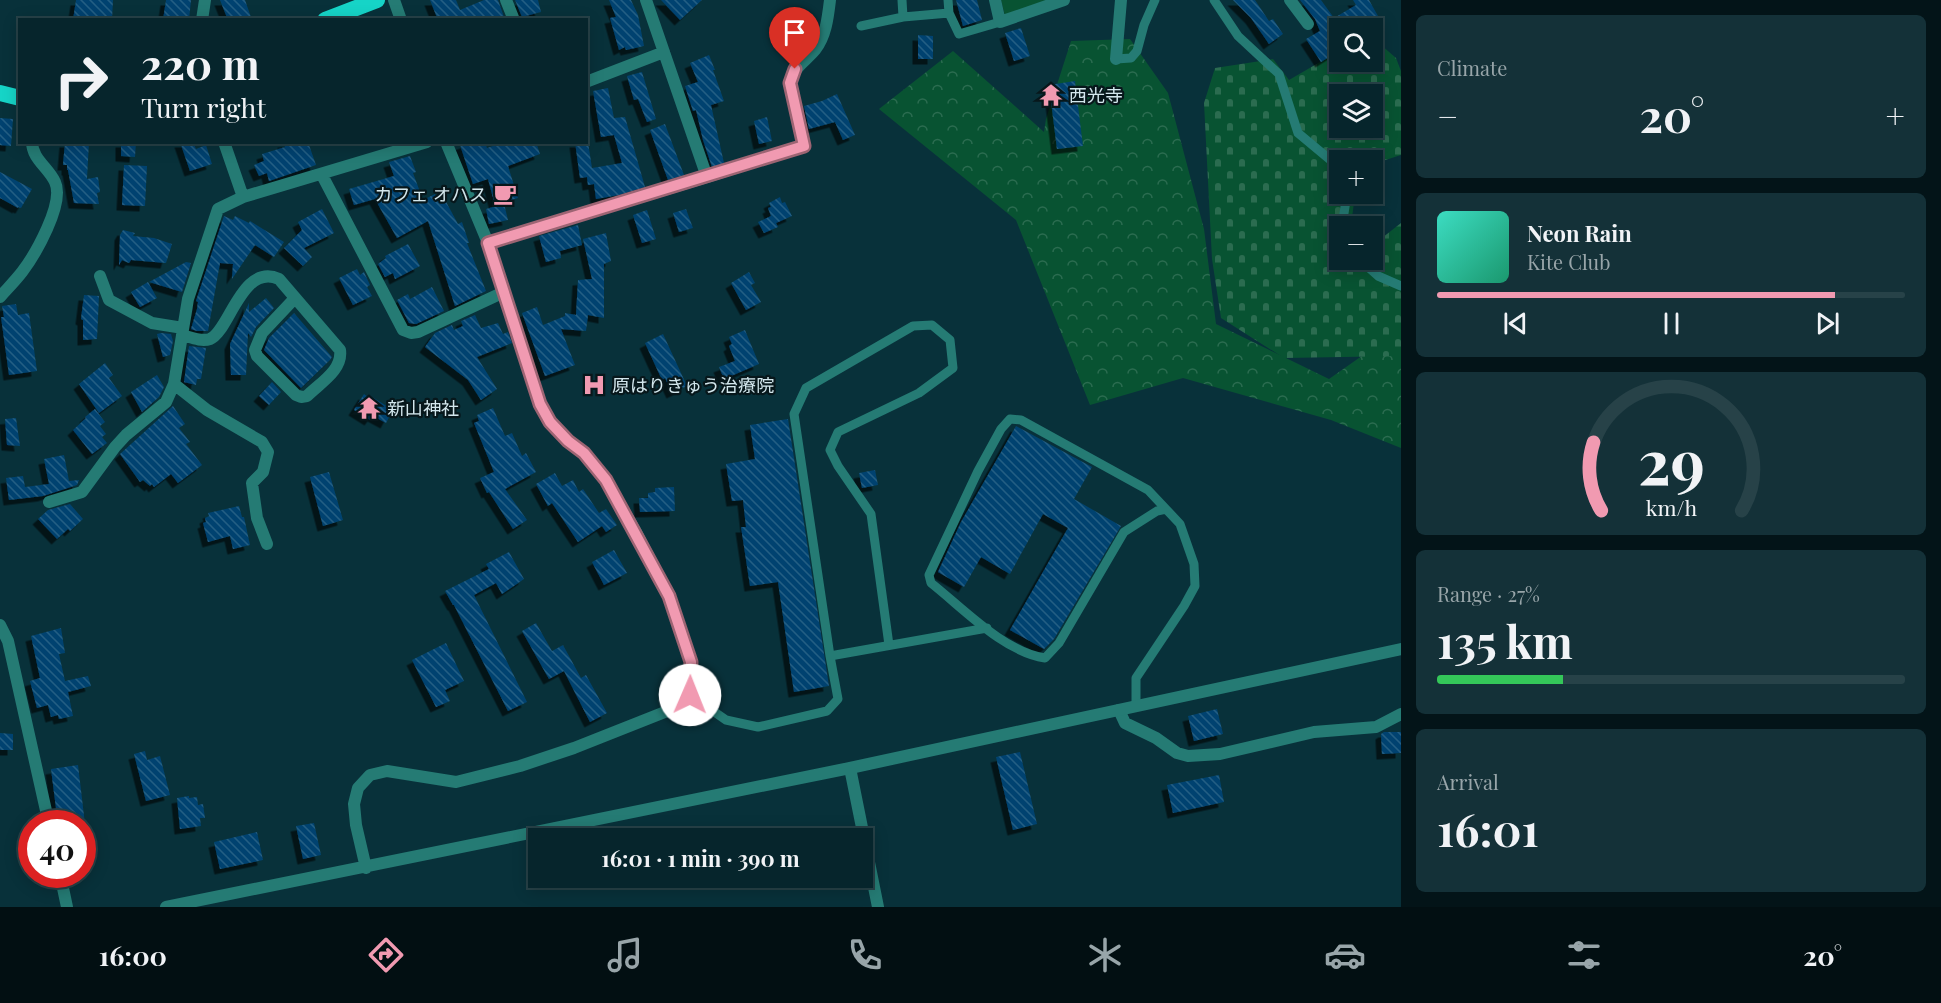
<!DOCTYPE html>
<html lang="en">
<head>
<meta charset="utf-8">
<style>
	body { margin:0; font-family:"Playfair Display","Noto Sans JP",serif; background:#143138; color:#f1f3f6; height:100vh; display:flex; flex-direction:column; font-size:22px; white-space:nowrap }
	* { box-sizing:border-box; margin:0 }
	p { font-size:20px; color:#98a5a9 }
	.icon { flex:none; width:33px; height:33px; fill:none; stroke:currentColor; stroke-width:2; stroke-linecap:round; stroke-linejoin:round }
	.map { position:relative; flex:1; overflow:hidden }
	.panel { display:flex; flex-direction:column; gap:15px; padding:15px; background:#031418; width:540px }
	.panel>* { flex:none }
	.banner { position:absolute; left:18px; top:18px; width:570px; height:126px; border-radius:0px; box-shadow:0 3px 15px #0003,0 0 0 2px #274248; background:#06252c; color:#f1f3f6; overflow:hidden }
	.buttons { position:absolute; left:1329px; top:18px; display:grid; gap:12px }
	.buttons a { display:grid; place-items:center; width:54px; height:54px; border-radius:0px; background:#06252c; box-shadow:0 3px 15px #0003,0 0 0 2px #274248; font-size:30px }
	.speed { position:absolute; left:18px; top:810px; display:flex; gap:12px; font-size:30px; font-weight:700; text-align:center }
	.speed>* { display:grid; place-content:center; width:78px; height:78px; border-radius:50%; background:#06252c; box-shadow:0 3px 15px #0003,0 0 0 2px #274248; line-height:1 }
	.speed .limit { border:9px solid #d22; background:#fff; color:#111 }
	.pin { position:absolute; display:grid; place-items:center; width:51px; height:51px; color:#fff; margin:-62px -26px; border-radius:50% 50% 50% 0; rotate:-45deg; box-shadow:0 0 6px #0007 }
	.pin .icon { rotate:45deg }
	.me { position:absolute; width:66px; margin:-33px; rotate:1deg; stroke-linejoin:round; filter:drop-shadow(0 0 4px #0008) }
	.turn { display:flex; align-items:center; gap:21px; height:126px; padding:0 24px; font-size:27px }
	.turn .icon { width:78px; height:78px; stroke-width:2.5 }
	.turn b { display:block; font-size:42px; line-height:51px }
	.big { font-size:45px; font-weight:700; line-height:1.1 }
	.panel .card { flex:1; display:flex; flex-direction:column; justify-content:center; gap:9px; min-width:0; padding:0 21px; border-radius:9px; background:#143138 }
	.panel .dial { align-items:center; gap:0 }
	.dial svg { height:156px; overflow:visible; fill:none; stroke:#274248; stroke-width:7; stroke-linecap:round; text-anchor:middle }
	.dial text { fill:#f1f3f6; stroke:none }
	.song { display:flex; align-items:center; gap:18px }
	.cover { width:72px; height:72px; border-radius:9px; background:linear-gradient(135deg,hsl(170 70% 55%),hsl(160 70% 35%)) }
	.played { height:6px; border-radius:3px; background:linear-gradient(90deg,#f19ab1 85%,#274248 85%) }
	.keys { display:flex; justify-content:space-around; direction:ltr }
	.heat { display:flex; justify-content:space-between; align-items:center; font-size:33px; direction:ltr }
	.charge { height:9px; border-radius:4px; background:linear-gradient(90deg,#34c759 27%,#274248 0) }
	.trip { position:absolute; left:528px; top:828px; width:345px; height:60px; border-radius:0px; background:#06252c; box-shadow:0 3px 15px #0003,0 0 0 2px #274248; font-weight:700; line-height:60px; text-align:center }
	.tabs { display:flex; height:96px; justify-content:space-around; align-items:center; background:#020f12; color:#98a5a9 }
	.tabs .icon { width:42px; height:42px }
	.tabs .active { color:#f19ab1 }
	.tabs b { font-size:27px; color:#f1f3f6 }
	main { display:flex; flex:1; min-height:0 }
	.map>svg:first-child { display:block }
	.forest { fill:url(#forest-crowns) }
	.cemetery { fill:url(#cemetery-stones); fill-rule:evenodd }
	.park { fill:#085332 }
	.building { fill:url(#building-back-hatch); filter:url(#shadow) }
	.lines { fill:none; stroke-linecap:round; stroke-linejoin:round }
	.service { stroke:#257b74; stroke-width:9 }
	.minor { stroke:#257b74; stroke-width:12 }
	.tertiary { stroke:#257b74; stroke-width:12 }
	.trunk { stroke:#16d4c7; stroke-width:16 }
	.route-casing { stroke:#9d6473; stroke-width:15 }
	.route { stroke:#f19ab1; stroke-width:10 }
	.labels { text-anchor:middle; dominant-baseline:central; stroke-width:4.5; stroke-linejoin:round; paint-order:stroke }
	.poi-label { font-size:18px; fill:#d3e7ed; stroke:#07171b; text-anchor:start }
</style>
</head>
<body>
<main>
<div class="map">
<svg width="1401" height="907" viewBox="0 0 1401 907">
	<defs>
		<pattern id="forest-crowns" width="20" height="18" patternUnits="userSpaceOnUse" patternTransform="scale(1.5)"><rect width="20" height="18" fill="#085332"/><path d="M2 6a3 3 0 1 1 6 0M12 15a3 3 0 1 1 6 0" fill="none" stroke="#2b6c50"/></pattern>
		<pattern id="cemetery-stones" width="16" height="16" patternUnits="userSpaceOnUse" patternTransform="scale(1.5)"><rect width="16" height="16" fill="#085332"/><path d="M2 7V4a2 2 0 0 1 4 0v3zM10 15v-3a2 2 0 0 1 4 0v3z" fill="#2b6c50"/></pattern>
		<pattern id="building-back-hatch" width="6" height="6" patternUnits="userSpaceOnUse" patternTransform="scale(1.5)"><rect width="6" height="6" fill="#00436f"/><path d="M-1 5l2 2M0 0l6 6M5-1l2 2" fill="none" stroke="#245e84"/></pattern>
		<filter id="shadow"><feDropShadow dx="-5.5" dy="5.5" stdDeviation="0" flood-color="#0009"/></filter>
	</defs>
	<rect width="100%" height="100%" fill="#08313a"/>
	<path class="forest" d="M1130 39 1168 93 1204 229 1216 324 1329 379 1396 332H1401V448L1331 420 1183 378 1090 405 1016 220 879 109 953 51 1044 132 1046 119 1071 41Z"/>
	<path class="cemetery" d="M1373 38 1396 58 1401 71V155L1373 164 1372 160H1340V194H1355L1351 226H1340V260H1372L1373 245 1401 223V356L1284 358 1221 318 1212 259 1204 103 1215 68 1273 59 1289 80 1339 51 1340 62H1372ZM1340 94H1372V128H1340Z"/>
	<path class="park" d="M1001 0H1056L1005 16Z"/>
	<path class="building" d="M76 0H113L112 20H73Z
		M166 0H191L189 20H163Z
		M220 0H245L252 20H228Z
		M430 0H456L460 10 484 0H498L505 20H438Z
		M515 0H538L541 12 522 17Z
		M609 0H631L638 15 644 46 626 50 625 47 619 50 610 18 616 17Z
		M661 0H702L680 20Z
		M956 0H977L982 20 963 26Z
		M1233 0H1255L1269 21 1273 19 1283 34 1269 44 1251 18Z
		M1300 0H1321L1334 18 1356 5 1353 0H1369L1383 25 1376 28H1340V50L1321 62 1306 39 1320 31 1315 19Z
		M1021 28 1030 56 1014 61 1005 33Z
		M918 35 933 36V59H918Z
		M709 55 715 70H713L724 101 711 105 724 163 712 167 703 140 696 110 693 111 685 86 698 82 690 63Z
		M642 72 656 119 647 122 638 99 634 100 627 76Z
		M1075 81 1083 146 1057 149 1049 85Z
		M608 88 614 118 625 117 645 187 619 195 596 199 594 184 588 185 587 177 580 178 575 142H588L592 168 622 163 614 135 601 137 593 91Z
		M837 94 855 135 843 140 835 122 809 129 804 106 822 101Z
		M767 117 772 141 759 144 754 121Z
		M0 118 13 119 11 146 0 145Z
		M665 124 684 175 668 180 650 130Z
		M65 142H89L87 179 98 177 100 192 97 193 99 204 74 203 68 170H67V165H63Z
		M121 142H136L135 157 121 156Z
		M180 142H193L196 149 206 145 212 164 190 171Z
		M283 142H308L316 165 269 181 267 173 259 176 254 165 264 161 262 154 285 147Z
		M469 142H485L487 148 504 142H536L540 154 508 166 518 198 495 205 488 179 473 184 460 145Z
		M410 156 416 172 413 173 423 200 435 194 439 201 444 198 458 224 462 222 469 243H467L486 291 455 306 428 221 397 238 375 199 354 205 349 189 394 176 389 162Z
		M124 165 147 166 145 206 122 205Z
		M0 172 32 189 21 208 18 207V208L0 198Z
		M780 197 782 203 785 202 792 216 776 223 778 227 764 233 758 222 771 216 768 208 771 207 769 203Z
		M504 204 508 220 489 224 486 209Z
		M322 209 334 233 304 248 312 257 303 266 284 248 302 230 298 222Z
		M686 209 693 228 679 232 673 213Z
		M647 210 656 239 642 243 633 215Z
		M224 216 233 220 235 216 249 223 250 221 284 242 274 257 255 245 232 279 233 264 220 263 208 331H197L191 329 197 309 198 302 196 301Z
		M578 225 582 245 560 251 561 258 546 262 539 236Z
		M123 230 135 233 133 236 154 238 172 244 166 263 131 260 129 263 122 260 119 265 120 235Z
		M606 233 611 261 604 264V318L588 315 586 331 561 329 575 365 545 376 522 313 537 307 543 325 565 316V313L576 315 578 280 592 279 583 239Z
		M408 244 420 266 395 279 393 273 385 277 378 264 386 258 385 256Z
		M186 262 191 263 182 292 149 282Z
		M357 269 360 275 364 272 370 285 367 287 372 296 353 305 339 278Z
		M749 272 755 283 751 285 761 302 746 310 731 283Z
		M148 282 157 298 140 307 131 292Z
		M432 287 444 311 416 324 409 323 397 300 408 294 410 299Z
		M84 295 99 296 97 339 83 340V320L81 319Z
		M266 298 274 308 256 327 251 337 248 333 246 375H231L230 344 249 303V312Z
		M16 304 18 315 29 313 37 371 9 375 1 317H4L2 306Z
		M294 313 332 357 330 360 301 388 264 350 269 338Z
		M475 315 481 328 498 323 503 334 508 332 512 343 477 357 497 389 481 400 468 380 425 347 435 333 452 325 454 330 463 326 461 321Z
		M745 330 759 364 724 379 719 367 735 361 729 346 732 344 729 337Z
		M161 333 171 334 173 341 170 355 163 357 157 334Z
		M663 334 687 386 672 393 665 378 662 380 645 343Z
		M189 346 206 348 201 379H197L196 385 184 382Z
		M105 363 113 375 109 378 122 396 99 413 79 384Z
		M157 375 164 387 159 397 142 412 131 392Z
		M272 382 281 392 269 405 259 396Z
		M364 394 368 397 369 395 393 410 386 423 373 416 370 420 354 410Z
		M173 406 185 424 179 428 190 442 186 444 202 465 178 483 171 474 154 487 152 484 150 486 143 480 140 482 120 454Z
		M493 408 505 436 512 433 522 456 526 453 536 472 505 489 527 520 513 529 489 492 487 493 480 478 494 472 474 423 479 421 477 415Z
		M95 409 105 422 100 426 106 434 102 437 107 443 92 454 73 430 86 418 85 417Z
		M16 418 20 446 7 445 5 419Z
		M788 419 829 686 794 692 778 582 750 586 741 527H746L743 500 732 501 726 464 755 459 750 425Z
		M1016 426 1092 467 1074 499 1121 526 1054 639 1044 649 1010 630 1068 528 1043 514 1010 574 981 557 964 587 938 572 961 522Z
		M64 455 69 481 79 480 77 485 43 496 9 500 6 478 23 476 25 487 49 484 44 459Z
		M875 470 878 485 862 488 859 473Z
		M329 472 343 520 323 526 310 477Z
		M555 473 562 486 573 480 579 492 583 489 599 513 606 509 617 525 606 532 602 526 578 542 552 503 548 506 536 484Z
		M674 487 675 511 640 512 639 498H648V493L655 492V488Z
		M70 504 83 519 70 531 68 529 57 539 38 519 48 510Z
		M239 506 242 517H244L250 545 233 549 230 536 208 542 203 523 206 522 205 518 209 516 208 513Z
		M614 550 627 573 604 585 592 562Z
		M509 552 524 579 502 594 496 583 474 595 527 702 508 711 454 605H453L445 591 489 569 486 564Z
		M536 623 552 651 563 645 581 678 586 675 607 713 590 722 564 671 549 679 522 631Z
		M61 628 65 653 59 654 65 681 88 676 91 686 68 692 73 716 59 719 58 715 51 717 48 705 37 708 30 681 40 678 31 636Z
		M446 643 464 681 445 690 450 701 436 707 412 660Z
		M1217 709 1223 734 1194 741 1188 716Z
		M1384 732H1401V753L1382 754 1381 734Z
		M0 733 13 734V750H0Z
		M145 751 147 760 160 756 170 795 146 801 134 754Z
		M1020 752 1037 824 1013 830 996 757Z
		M78 765 85 824H58L51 769Z
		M1219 775 1224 802 1173 813 1167 785Z
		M189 796V798L197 797 198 805 203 804 205 818H200L201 826 180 829 177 798Z
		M314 823 321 855 303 859 296 826Z
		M257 832 263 860 220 869 214 842Z"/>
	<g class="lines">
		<path class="service" d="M902 0 903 17
			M948 0 949 13 959 34 1000 22
			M1214 0 1238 36 1279 74 1298 133 1340 168
			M861 26 903 17 949 13
			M1116 59 1131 58 1137 51 1144 25 1155 0
			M1342 226 1347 194
			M1360 260 1378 276 1401 286
			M889 645 871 514 838 466 830 450 838 432 919 393 953 368 950 340 932 325 913 326 806 388 794 414 830 656 987 628
			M690 695 726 720 758 727 827 711 838 699 830 656
			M1136 706V678L1184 606 1195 586 1194 564 1180 524 1148 490 1021 420 1010 419 1001 429 978 471 929 575 931 583C964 609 1004 652 1045 658L1059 643 1124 532 1157 511 1166 509"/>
		<path class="minor" d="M506 0 514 20
			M995 0 1000 22 1064 0
			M1290 0 1308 24
			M202 20 205 0
			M1116 59 1121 0
			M586 82 664 52
			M224 142 243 197 427 142
			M322 175 403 330 411 333 418 332 504 292
			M707 177 804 146 791 83C793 67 805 62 815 50 826 36 828 17 830 0
			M243 197 218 209 188 299 174 384 207 410 262 442 268 452 263 472 252 483 257 518 267 544
			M488 243 707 177 646 0
			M100 276 109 300 152 323 183 328
			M0 297C7 289 15 281 22 272 35 255 65 203 55 182 49 168 32 159 32 142
			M182 335C190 337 201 342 210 339 229 332 242 262 279 279L340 350C343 370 320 383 307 396L301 397 296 395 257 356 255 350 262 333 295 298
			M49 502 82 492 115 447 126 435 166 402 174 384
			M0 625 8 641 49 824
			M1119 710 1125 723 1156 738 1177 753 1188 756 1220 754 1314 732 1376 727 1401 714
			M60 874 67 907"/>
		<path class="tertiary" d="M394 0 401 20
			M850 768 878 907
			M366 868 356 825 354 804 358 788 370 775 387 771 456 782 520 766 574 748 670 710 690 695 691 662 669 596 636 532 606 480 584 453 568 441 550 422 540 404 488 243 446 142
			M166 907 850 768 1401 649"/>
		<path class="trunk" d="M325 20 377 0
			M0 93 20 98"/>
	</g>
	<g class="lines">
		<g class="route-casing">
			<path id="route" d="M690 695 691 662 669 596 606 480 584 453 568 441 550 422 540 404 488 243 804 146 790 83 795 69"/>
		</g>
		<use href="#route" class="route"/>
	</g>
	<defs>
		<g id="temple-bare" transform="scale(1.8)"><path d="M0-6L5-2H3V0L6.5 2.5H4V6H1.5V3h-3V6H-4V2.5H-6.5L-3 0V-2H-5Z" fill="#f19ab1" stroke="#07171b" stroke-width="2.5" paint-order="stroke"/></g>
		<g id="cafe-bare" transform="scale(1.8)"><path d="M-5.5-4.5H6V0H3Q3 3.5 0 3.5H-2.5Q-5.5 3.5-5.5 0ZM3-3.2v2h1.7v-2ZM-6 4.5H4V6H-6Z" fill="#f19ab1" stroke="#07171b" stroke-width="2.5" paint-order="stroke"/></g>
		<g id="hospital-bare" transform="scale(1.8)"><path d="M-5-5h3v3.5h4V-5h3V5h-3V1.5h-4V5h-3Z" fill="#f19ab1" stroke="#07171b" stroke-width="2.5" paint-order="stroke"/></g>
	</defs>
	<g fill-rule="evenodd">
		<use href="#temple-bare" x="1051" y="95"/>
		<use href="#cafe-bare" x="505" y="194"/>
		<use href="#hospital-bare" x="594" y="385"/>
		<use href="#temple-bare" x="369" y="408"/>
	</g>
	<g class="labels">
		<g class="poi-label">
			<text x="1069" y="95">西光寺</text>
			<text x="487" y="194" text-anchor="end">カフェ オハス</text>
			<text x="612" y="385">原はりきゅう治療院</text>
			<text x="387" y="408">新山神社</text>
		</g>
	</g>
</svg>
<div class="buttons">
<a><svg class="icon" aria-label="search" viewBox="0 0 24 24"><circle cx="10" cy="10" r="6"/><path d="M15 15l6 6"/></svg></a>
<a><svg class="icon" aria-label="layers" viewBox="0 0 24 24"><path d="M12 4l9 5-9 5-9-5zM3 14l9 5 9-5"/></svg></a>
<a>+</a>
<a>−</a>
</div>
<div class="speed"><div class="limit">40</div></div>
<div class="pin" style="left:795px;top:69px;background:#d93025"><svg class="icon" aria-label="arrive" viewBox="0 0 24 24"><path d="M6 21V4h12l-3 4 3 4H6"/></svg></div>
<svg class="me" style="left:690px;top:695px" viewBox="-20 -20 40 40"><circle r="19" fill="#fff"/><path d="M0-13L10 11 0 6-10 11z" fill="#f19ab1"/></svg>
<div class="trip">16:01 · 1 min · 390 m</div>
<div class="banner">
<div class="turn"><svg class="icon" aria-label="right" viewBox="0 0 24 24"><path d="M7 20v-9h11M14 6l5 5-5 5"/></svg><div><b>220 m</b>Turn right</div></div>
</div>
</div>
<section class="panel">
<div class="card"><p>Climate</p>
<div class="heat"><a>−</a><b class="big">20°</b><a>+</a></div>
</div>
<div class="card">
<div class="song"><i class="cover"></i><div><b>Neon Rain</b><p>Kite Club</p></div></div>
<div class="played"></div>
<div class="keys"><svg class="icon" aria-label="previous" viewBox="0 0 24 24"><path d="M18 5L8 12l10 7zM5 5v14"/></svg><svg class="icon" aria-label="pause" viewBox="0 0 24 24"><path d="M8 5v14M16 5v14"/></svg><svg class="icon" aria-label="next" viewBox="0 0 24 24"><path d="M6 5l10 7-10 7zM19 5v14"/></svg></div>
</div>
<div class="card dial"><svg viewBox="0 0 100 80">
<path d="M14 69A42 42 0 1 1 86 69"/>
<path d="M14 69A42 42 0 0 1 10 34" stroke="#f19ab1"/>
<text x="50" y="56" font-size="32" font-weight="700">29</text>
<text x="50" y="72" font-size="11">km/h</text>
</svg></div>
<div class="card"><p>Range · 27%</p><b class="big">135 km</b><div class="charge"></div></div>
<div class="card"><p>Arrival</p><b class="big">16:01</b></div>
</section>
</main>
<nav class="tabs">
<b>16:00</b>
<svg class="icon active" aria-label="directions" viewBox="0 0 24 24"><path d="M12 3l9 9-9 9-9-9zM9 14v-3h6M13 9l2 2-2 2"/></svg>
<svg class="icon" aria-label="music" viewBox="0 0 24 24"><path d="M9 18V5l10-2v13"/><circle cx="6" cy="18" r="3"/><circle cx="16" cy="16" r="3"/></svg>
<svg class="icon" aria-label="phone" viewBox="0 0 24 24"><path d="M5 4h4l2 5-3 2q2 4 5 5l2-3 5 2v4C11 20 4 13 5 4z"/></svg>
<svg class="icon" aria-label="climate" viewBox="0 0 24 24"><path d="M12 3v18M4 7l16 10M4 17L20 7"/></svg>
<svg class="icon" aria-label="car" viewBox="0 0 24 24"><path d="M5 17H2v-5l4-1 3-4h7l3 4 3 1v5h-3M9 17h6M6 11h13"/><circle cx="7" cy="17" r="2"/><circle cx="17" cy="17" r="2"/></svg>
<svg class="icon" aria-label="filters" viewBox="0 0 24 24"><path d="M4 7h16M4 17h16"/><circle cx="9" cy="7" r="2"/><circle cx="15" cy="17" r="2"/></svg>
<b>20°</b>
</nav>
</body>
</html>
